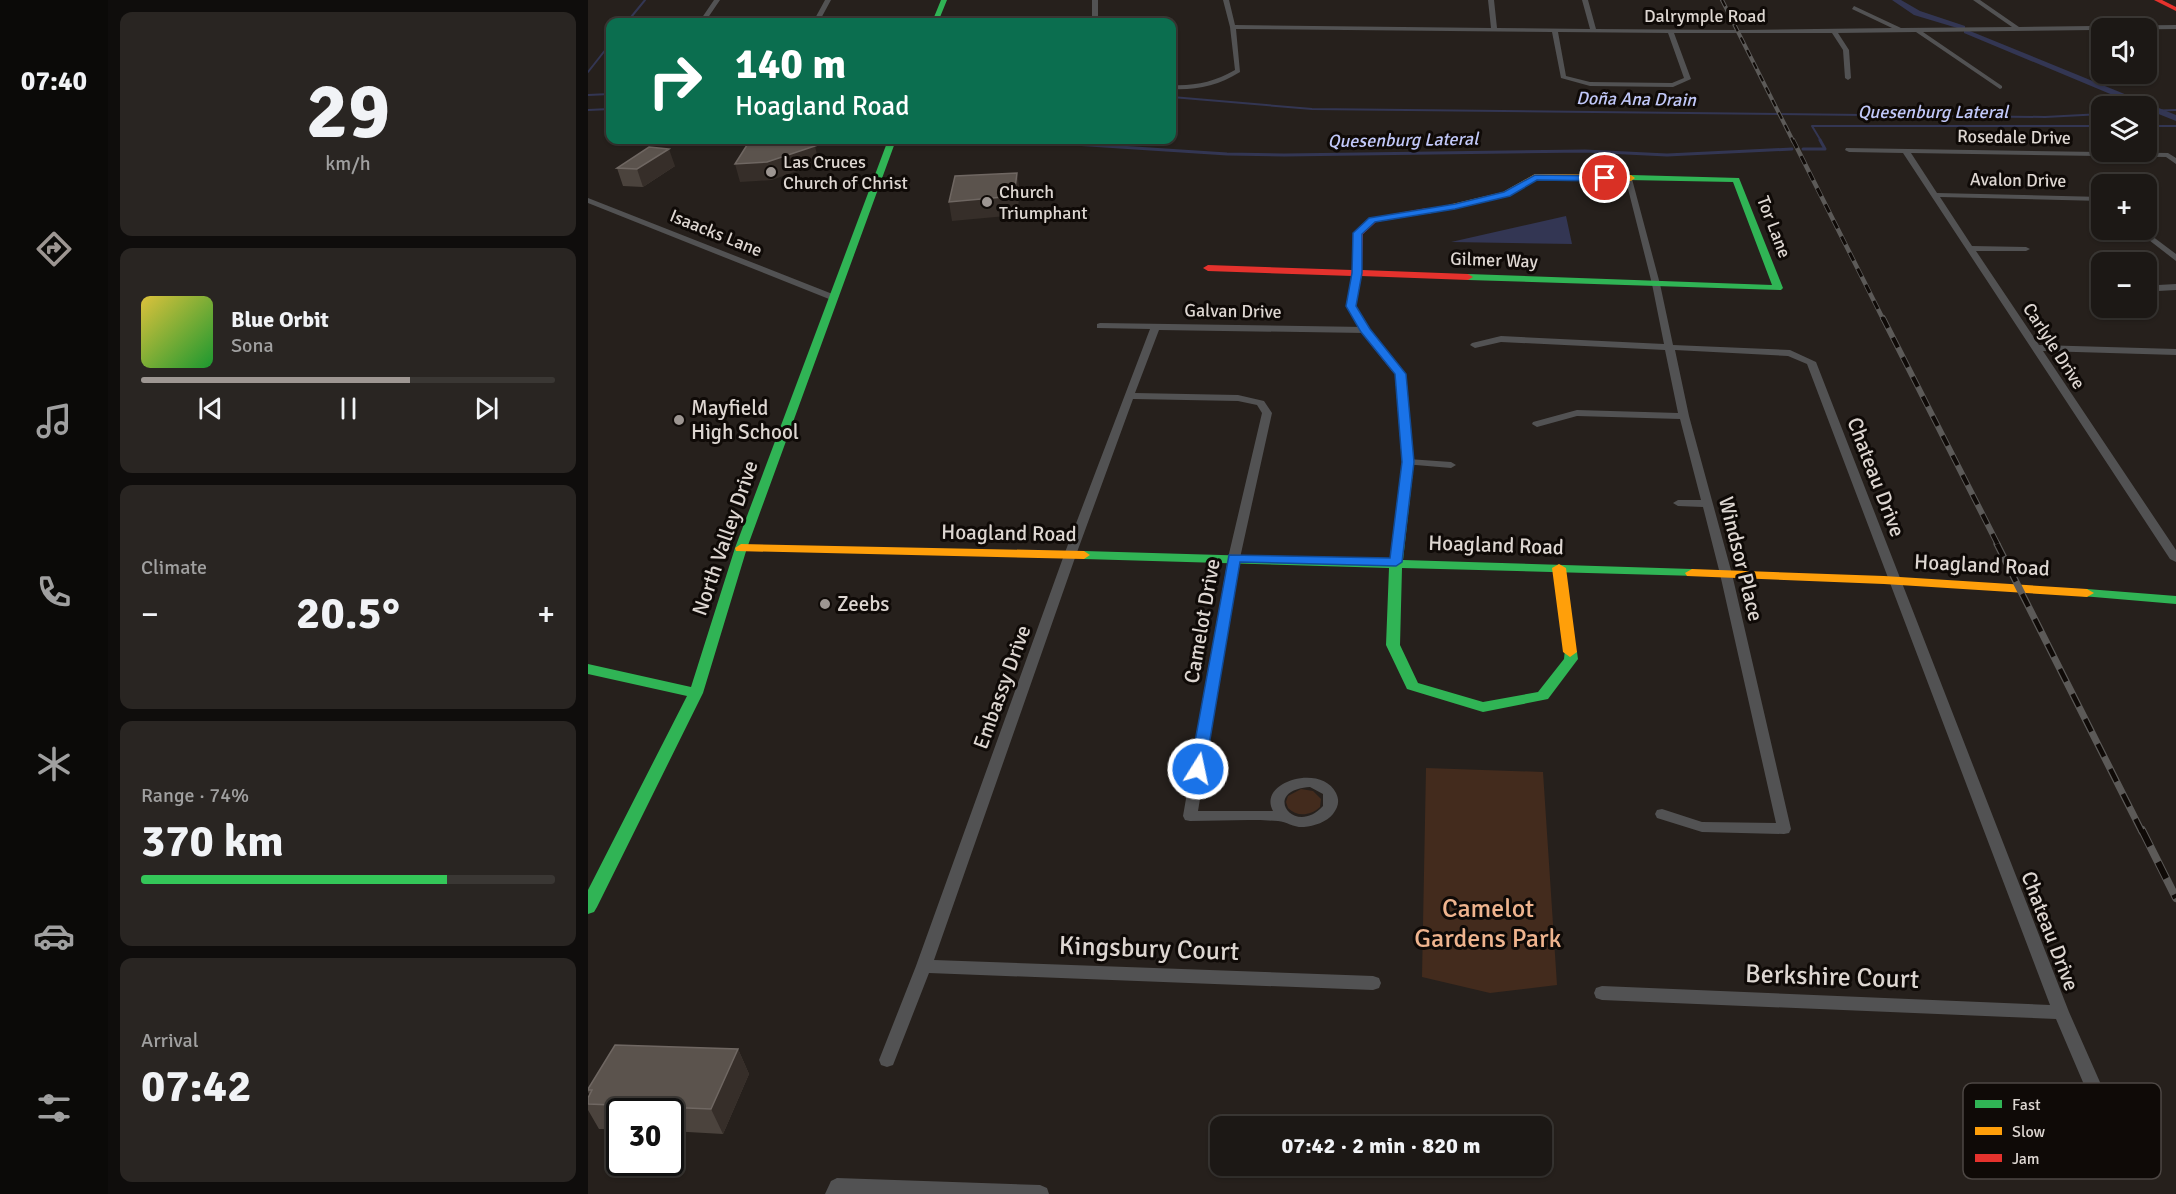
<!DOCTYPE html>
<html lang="en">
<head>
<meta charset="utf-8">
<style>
	body { margin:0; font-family:Signika,sans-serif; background:#292522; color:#f1f3f6; height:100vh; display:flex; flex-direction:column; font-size:22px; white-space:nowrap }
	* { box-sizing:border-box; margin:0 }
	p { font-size:20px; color:#a0a0a0 }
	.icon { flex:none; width:33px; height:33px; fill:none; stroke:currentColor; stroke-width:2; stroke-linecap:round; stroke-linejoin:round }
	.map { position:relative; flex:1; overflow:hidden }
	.panel { display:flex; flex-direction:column; gap:12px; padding:12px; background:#0f0d0c; width:480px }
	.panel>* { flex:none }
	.guide { position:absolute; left:18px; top:18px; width:570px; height:126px; border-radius:12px; box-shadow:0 2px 4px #0004,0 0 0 2px #3a3734; background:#0b6e4f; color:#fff; overflow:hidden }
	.controls { position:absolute; left:1503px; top:18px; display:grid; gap:12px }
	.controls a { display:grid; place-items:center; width:66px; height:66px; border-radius:12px; background:#1c1815; box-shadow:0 2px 4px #0004,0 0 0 2px #3a3734; font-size:30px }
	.speed { position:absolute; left:18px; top:1098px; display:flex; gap:12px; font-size:30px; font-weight:700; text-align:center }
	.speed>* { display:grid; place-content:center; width:78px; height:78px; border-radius:50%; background:#1c1815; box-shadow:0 2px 4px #0004,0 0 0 2px #3a3734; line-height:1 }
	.speed .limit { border:3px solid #111; border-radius:9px; background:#fff; color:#111 }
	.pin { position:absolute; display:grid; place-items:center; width:51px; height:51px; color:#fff; margin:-26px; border:3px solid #fff; border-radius:50%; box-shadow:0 2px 6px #0007 }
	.me { position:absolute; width:66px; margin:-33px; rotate:10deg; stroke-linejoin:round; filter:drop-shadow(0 0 4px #0008) }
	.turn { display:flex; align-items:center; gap:21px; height:126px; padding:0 30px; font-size:27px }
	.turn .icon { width:78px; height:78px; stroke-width:2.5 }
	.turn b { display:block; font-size:42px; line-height:51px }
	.big { font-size:45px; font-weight:700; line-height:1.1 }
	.panel .card { flex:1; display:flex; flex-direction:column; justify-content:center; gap:9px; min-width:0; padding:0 21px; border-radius:12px; background:#292522 }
	.panel .dial { align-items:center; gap:0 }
	.dial b { font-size:78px; line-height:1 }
	.song { display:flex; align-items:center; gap:18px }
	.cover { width:72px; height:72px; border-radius:9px; background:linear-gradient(135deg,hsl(50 70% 55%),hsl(130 70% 35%)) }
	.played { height:6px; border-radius:3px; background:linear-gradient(90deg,#9d9692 65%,#3a3734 65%) }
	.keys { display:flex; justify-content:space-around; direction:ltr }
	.heat { display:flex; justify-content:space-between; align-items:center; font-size:33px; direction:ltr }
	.charge { height:9px; border-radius:4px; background:linear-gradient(90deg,#34c759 74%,#3a3734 0) }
	.trip { position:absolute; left:622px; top:1116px; width:342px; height:60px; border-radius:12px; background:#1c1815; box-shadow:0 2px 4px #0004,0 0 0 2px #3a3734; font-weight:700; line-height:60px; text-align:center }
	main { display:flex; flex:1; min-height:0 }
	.tabs { display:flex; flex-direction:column; width:108px; justify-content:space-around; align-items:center; background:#0b0a08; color:#a0a0a0 }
	.tabs .icon { width:42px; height:42px }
	.tabs .active { color:#9d9692 }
	.tabs b { font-size:27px; color:#f1f3f6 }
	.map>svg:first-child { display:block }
	.green { fill:#432b1d }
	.water { fill:#333653 }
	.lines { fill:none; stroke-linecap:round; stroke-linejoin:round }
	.stream-far1 { stroke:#333653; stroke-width:2 }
	.stream { stroke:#333653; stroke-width:3 }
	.canal { fill:#333653; fill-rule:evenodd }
	.street { fill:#525253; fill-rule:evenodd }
	.fast { fill:#30b455; fill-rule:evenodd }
	.slow { fill:#ff9f0a; fill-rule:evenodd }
	.jam { fill:#e5322d; fill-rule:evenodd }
	.rail-far4-casing { stroke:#5c5a58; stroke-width:4 }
	.rail-far3-casing { stroke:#5c5a58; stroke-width:4.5 }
	.rail-far2-casing { stroke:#5c5a58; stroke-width:6 }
	.rail-far1-casing { stroke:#5c5a58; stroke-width:7 }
	.rail-casing { stroke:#5c5a58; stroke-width:8 }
	.rail-far4 { stroke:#0f0a07; stroke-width:2; stroke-dasharray:7; stroke-linecap:butt }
	.rail-far3 { stroke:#0f0a07; stroke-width:3; stroke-dasharray:9; stroke-linecap:butt }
	.rail-far2 { stroke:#0f0a07; stroke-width:4; stroke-dasharray:11; stroke-linecap:butt }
	.rail-far1 { stroke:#0f0a07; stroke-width:4.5; stroke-dasharray:14; stroke-linecap:butt }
	.rail { stroke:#0f0a07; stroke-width:6; stroke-dasharray:18; stroke-linecap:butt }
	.wall { fill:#4b433d }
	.shaded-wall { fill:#362e29 }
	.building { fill:#5b534d; stroke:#6f6762; stroke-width:1.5 }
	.route { fill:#1a73e8; stroke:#114b97; stroke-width:1.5 }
	.poi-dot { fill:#9d9692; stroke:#0f0a07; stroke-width:2 }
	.labels { text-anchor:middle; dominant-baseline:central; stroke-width:6; stroke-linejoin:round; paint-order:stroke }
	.far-street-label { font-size:18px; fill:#ddd6d1; stroke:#0f0a07 }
	.far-water-label { font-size:18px; font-style:italic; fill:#c1c8f9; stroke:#0f0a07 }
	.far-poi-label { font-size:18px; fill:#ddd6d1; stroke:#0f0a07; text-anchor:start }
	.poi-label { font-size:21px; fill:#ddd6d1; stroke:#0f0a07; text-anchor:start }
	.street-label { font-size:21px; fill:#ddd6d1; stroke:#0f0a07 }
	.near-park-label { font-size:26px; fill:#efb48e; stroke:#0f0a07 }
	.near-street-label { font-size:26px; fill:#ddd6d1; stroke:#0f0a07 }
	.key { fill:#0f0a07; stroke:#4d4744; stroke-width:1.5 }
	.key-label { font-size:16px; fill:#ddd6d1 }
</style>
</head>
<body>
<main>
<nav class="tabs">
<b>07:40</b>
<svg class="icon active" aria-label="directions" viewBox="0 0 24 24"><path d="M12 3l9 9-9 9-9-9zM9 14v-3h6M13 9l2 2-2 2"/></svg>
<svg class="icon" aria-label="music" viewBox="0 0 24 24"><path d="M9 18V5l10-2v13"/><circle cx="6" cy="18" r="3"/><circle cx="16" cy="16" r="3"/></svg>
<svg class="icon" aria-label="phone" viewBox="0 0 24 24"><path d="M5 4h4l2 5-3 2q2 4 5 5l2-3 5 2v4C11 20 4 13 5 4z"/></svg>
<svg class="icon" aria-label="climate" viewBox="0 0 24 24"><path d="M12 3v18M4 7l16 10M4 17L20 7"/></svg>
<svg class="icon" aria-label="car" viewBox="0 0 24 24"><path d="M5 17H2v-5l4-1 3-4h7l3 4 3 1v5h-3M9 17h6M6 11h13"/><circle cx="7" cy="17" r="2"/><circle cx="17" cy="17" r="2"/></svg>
<svg class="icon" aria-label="filters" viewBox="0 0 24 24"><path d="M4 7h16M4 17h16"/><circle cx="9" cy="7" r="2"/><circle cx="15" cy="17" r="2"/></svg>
</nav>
<section class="panel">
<div class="card dial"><b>29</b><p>km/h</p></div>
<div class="card">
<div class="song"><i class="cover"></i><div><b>Blue Orbit</b><p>Sona</p></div></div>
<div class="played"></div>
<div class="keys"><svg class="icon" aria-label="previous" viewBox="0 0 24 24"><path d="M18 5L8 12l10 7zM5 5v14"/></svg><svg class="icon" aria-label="pause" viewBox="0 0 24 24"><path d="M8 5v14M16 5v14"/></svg><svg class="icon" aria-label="next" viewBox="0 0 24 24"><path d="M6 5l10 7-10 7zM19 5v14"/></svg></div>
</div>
<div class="card"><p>Climate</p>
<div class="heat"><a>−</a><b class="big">20.5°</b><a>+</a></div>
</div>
<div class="card"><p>Range · 74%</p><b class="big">370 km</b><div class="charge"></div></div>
<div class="card"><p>Arrival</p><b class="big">07:42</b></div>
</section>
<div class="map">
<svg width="1588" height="1194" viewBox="0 0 1588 1194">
	<rect width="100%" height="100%" fill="#26201c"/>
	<path class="green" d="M838 768 955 772 969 985 902 993 834 977Z
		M713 789 725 791 733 799 732 807C722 816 709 817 700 808L698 802 700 796Z"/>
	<path class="water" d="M978 216 984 244 863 242Z"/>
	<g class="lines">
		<path class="stream-far1" d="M39 22 57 0
			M0 72 22 44
			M0 95 22 94
			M584 97 724 109 1457 117 1514 114
			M0 110 22 109
			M1558 111 1588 110
			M1558 126H1588
			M426 140 445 141
			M1233 141 1224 126H1514"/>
		<path class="stream" d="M426 140 639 154 696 155 997 151 1079 155 1204 149
			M1215 149H1237L1232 140"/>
		<path class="canal" d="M1304 0H1313L1332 11 1377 26V29L1588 115V121L1558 109V106H1551L1376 33V30L1326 15Z"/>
		<path class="street" d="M126 0H132L117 22H111Z
			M237 0H243L231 22H225Z
			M504 0H510V22H504Z
			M635 0H641L647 25 903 28 900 0H906L909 28 1002 29 994 0H1000L1008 29 1150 30 1304 28 1264 9 1266 6 1313 28 1424 27 1385 0H1392L1431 27 1588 25V29L1335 32 1414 86V88L1412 89 1328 32 1250 33 1261 50 1263 78 1260 80 1257 78 1255 50 1244 33H1086L1103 79 1085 87 1002 86 973 78 964 32 648 29 652 72C630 86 609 90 584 89V85C607 86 626 82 647 70L642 27ZM970 32 1080 33 1096 78 1084 83 1002 82 978 76Z
			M1258 148 1580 153 1588 158V164L1578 157 1323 153 1349 193 1514 197V201L1352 197 1384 246 1438 247 1442 249 1438 251H1388L1451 345 1588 349V355L1455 351 1588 550V562L1582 559 1315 153 1261 152 1257 150Z
			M1037 177 1044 179 1072 284 1085 345 1202 350 1228 362 1481 1012 1515 1089 1512 1094 1506 1097 1500 1094 1468 1019 1014 1000 1008 998 1006 993 1008 988 1014 986 1462 1005 1219 364 1200 356 1087 350 1101 416 1144 574 1203 829 1201 833 1196 834 1114 832 1069 818 1067 814 1069 810 1074 809 1114 822 1188 823 1132 574 1115 507 1090 506 1085 503 1090 500H1113L1092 419 989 416 949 427 944 424 945 422 989 410 1090 413 1077 350 913 342 887 348 882 345 884 343 913 336 1076 344 1064 284Z
			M0 198 247 295 248 297 241 299 0 203Z
			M1548 230H1556L1588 254V261Z
			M1588 284V290L1570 291 1566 288 1570 285Z
			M512 323 777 327 782 330 777 333 571 330 547 393 650 395 676 401 684 413 652 558 610 811H685C669 782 733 763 748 793 752 801 750 807 745 814 739 822 726 826 716 827 707 828 699 822 690 821 661 819 631 821 602 821L597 820 595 816 640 558 674 413 669 405 650 401 545 399 488 555 346 960 785 976 791 978 793 983 791 988 785 990 341 973 307 1060 305 1065 299 1067 293 1065 291 1060 328 966 476 555 562 329 509 328V324ZM722 787 735 794V806C706 838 672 790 722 787Z
			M820 459 863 462 868 465 863 468 816 464 815 462 816 460Z
			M249 1178 452 1185 459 1188 461 1194H237L243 1181Z"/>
		<path class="fast" d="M353 0H359L350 22H344Z
			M300 140H308L159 548 115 693 9 907 6 912 0 914V890L99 696 0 674V664L103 687 147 548Z
			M1043 175 1151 178 1195 288 1193 290 880 280 875 277 880 274 1184 285 1145 182 1040 180V176Z
			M808 366 812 367 817 374 826 462 815 560 1104 569 1111 573 1109 576 814 568 812 645 830 683 895 702 950 692 976 659 977 649 982 647 989 652 990 659 960 699 895 712 819 689 798 645 801 568 496 559 490 555 496 551 802 560 814 462 807 374 803 369Z
			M1499 589 1588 596V604L1494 596 1492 593 1494 590Z"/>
		<path class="slow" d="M947 174 1043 175 1047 178 1043 181 949 180 921 196 839 214 835 211 915 192Z
			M153 544 496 551 502 555 496 559 148 551 147 548Z
			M971 564 978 568 989 652 982 657 975 652 964 568Z
			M1104 569 1296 576 1499 589 1506 593 1499 597 1296 584 1099 576 1097 573Z"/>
		<path class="jam" d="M1566 0H1574L1588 7V11Z
			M839 208 843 211 842 213 788 222 775 234 774 270 880 274 885 277 880 280 773 276 768 306 781 329 813 369 812 371H804L773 332 758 306 764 276 620 271 615 268 620 265 764 270 765 233 782 218Z"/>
		<g class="rail-far4-casing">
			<path id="rail-far4" d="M1134 0 1205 141"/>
		</g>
		<g class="rail-far3-casing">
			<path id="rail-far3" d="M1205 140 1295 319"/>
		</g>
		<g class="rail-far2-casing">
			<path id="rail-far2" d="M1295 318 1410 545"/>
		</g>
		<g class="rail-far1-casing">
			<path id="rail-far1" d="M1409 544 1554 832"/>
		</g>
		<g class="rail-casing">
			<path id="rail" d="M1554 830 1588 898"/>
		</g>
		<use href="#rail-far4" class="rail-far4"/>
		<use href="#rail-far3" class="rail-far3"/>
		<use href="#rail-far2" class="rail-far2"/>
		<use href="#rail-far1" class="rail-far1"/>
		<use href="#rail" class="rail"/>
	</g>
	<path class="wall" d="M87 166 55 187 35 186 29 168Z
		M150 1049 161 1074 135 1134 82 1131V1112H32V1129H11L0 1110V1098L2 1095 0 1092V1089Z"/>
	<path class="shaded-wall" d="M227 146 231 163 184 180 152 182 147 164Z
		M81 149 87 166 55 187 49 169Z
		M429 173 432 191 429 215 364 221 361 202Z
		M150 1049 161 1074 135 1134 123 1109Z"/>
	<path class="building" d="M205 140H211L227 146 179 162 147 164 159 145Z
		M61 147 81 149 49 169 29 168Z
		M429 173 426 196 361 202 367 176Z
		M27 1045 150 1049 123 1109 0 1104V1098L4 1090H0V1089Z"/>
	<path class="route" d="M947 175 1017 176 1021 178 1017 181 949 180 922 196 867 209 787 222 774 234V273L768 306 782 329 818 374 826 462 814 562 808 566 652 562 617 769 615 773H604L602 769 641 555 802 558 814 462 807 374 773 332 758 306 764 273 765 233 781 218 867 204 916 192Z"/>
	<g class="poi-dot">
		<circle cx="183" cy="172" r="6"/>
		<circle cx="399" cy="202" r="6"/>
		<circle cx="91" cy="420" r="6"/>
		<circle cx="237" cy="604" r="6"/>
	</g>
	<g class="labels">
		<g class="far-street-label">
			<text x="1117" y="16">Dalrymple Road</text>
			<text transform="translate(1426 137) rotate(1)">Rosedale Drive</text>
			<text transform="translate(1430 180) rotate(1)">Avalon Drive</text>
			<text transform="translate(1186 227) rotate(69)">Tor Lane</text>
			<text transform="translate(128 233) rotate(22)">Isaacks Lane</text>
			<text transform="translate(906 260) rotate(2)">Gilmer Way</text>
			<text transform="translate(645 311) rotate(1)">Galvan Drive</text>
			<text transform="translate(1466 346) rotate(57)">Carlyle Drive</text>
		</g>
		<g class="far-water-label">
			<text transform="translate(1048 99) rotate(1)">Doña Ana Drain</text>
			<text x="1345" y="112">Quesenburg Lateral</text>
			<text transform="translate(815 140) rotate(-1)">Quesenburg Lateral</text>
		</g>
		<g class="far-poi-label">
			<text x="195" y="162">Las Cruces<tspan x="195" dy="21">Church of Christ</tspan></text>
			<text x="411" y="192">Church<tspan x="411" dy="21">Triumphant</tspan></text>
		</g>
		<g class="poi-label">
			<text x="103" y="408">Mayfield<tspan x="103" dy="24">High School</tspan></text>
			<text x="249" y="604">Zeebs</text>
		</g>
		<g class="street-label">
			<text transform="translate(1288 477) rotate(69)">Chateau Drive</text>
			<text transform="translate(421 533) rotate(1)">Hoagland Road</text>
			<text transform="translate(137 538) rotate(-71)">North Valley Drive</text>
			<text transform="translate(908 545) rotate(2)">Hoagland Road</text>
			<text transform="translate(1153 559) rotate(76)">Windsor Place</text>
			<text transform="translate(1394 565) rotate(3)">Hoagland Road</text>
			<text transform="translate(614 621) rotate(-80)">Camelot Drive</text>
			<text transform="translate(414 687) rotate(-70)">Embassy Drive</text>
			<text transform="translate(1462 931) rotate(69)">Chateau Drive</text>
		</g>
		<g class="near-park-label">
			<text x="900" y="909">Camelot<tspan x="900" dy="30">Gardens Park</tspan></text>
		</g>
		<g class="near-street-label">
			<text transform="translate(561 949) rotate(2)">Kingsbury Court</text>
			<text transform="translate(1244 977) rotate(2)">Berkshire Court</text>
		</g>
	</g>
	<rect x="1375" y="1083" width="198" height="96" rx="9" class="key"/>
	<rect x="1387" y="1100" width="27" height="8" fill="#30b455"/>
	<rect x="1387" y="1127" width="27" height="8" fill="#ff9f0a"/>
	<rect x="1387" y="1154" width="27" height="8" fill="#e5322d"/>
	<g class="key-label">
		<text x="1424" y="1110">Fast</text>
		<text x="1424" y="1137">Slow</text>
		<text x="1424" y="1164">Jam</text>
	</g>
</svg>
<div class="controls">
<a><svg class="icon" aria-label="sound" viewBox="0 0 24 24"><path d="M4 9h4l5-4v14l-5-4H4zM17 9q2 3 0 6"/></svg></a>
<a><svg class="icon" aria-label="layers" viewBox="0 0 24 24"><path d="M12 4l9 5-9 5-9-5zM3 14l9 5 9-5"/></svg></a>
<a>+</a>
<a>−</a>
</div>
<div class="speed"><div class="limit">30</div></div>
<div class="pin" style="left:1017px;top:178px;background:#d93025"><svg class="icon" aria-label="arrive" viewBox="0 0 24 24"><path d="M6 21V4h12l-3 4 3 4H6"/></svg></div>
<svg class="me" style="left:610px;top:769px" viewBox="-20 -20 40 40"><circle r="17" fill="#1a73e8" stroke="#fff" stroke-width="3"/><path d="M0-11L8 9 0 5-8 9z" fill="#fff"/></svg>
<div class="trip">07:42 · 2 min · 820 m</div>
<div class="guide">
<div class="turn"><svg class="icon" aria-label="right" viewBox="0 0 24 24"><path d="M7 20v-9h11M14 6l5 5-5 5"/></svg><div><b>140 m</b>Hoagland Road</div></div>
</div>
</div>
</main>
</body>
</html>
